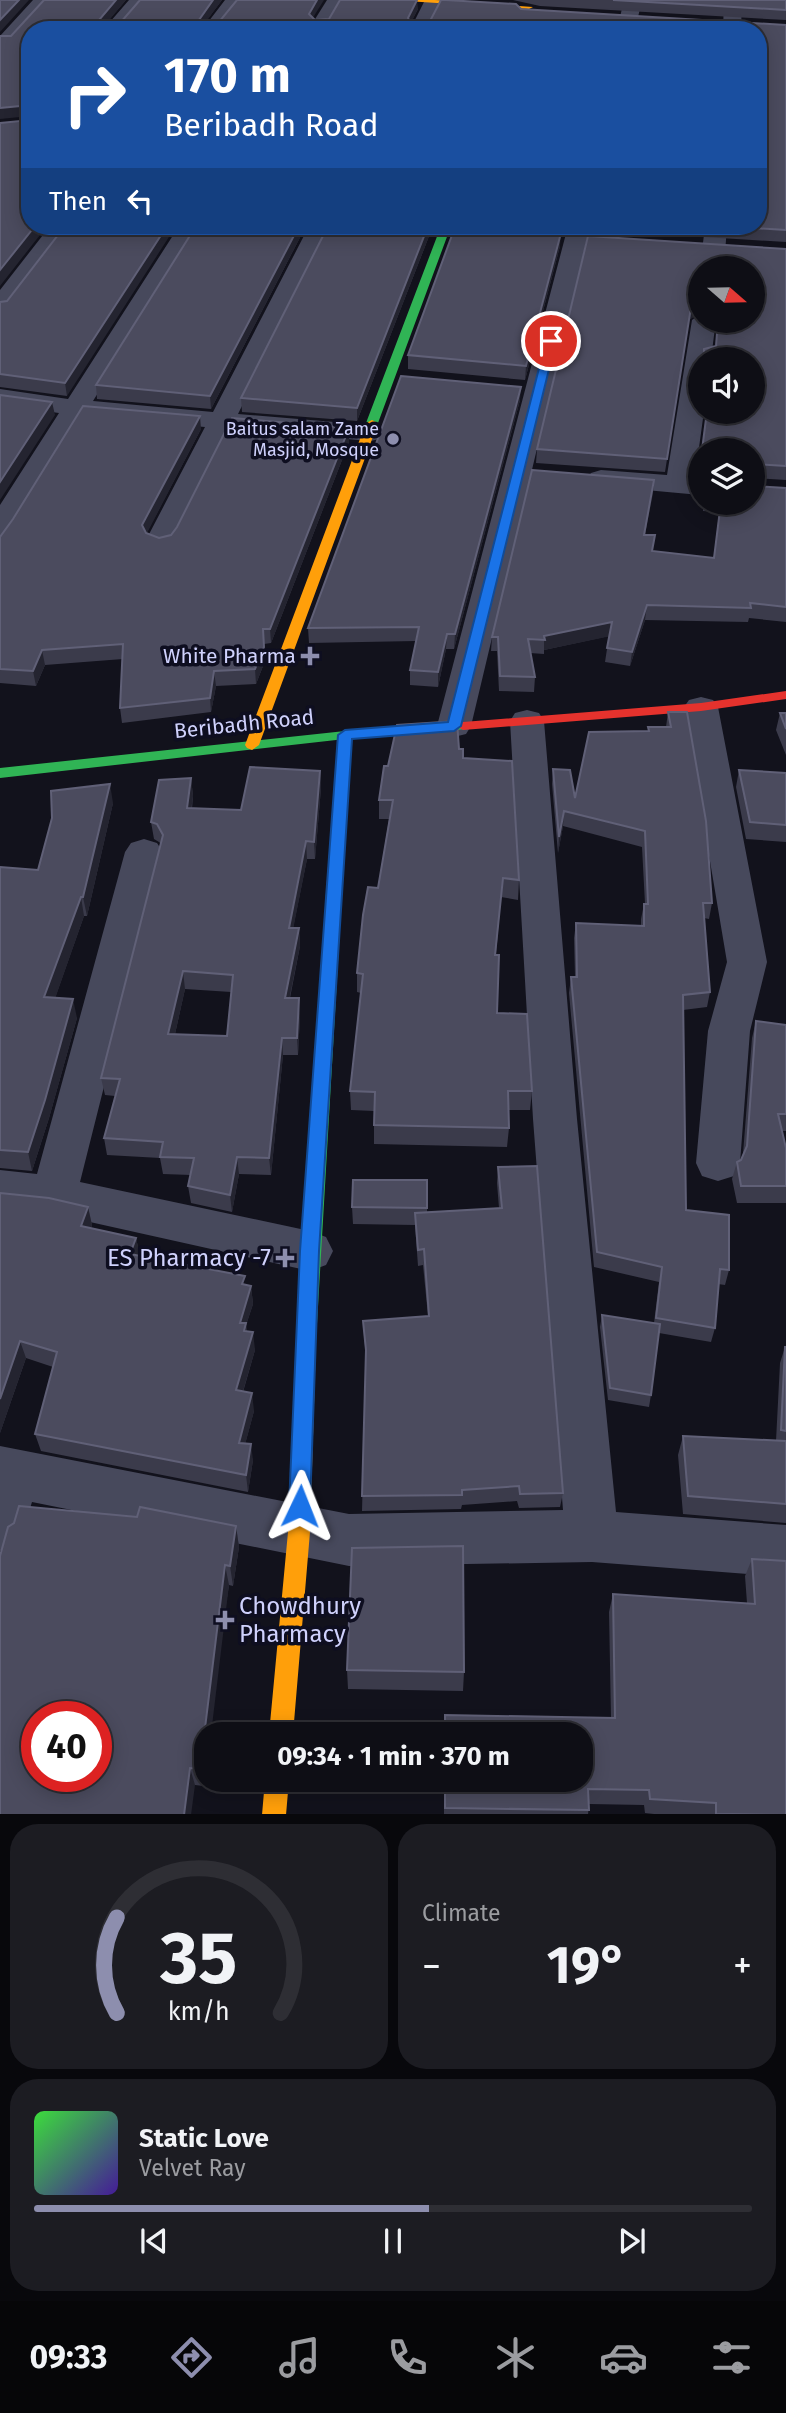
<!DOCTYPE html>
<html lang="en">
<head>
<meta charset="utf-8">
<style>
	body { margin:0; font-family:"Fira Sans",sans-serif; background:#1c1c22; color:#f1f3f6; height:100vh; display:flex; flex-direction:column; font-size:26px; white-space:nowrap }
	* { box-sizing:border-box; margin:0 }
	p { font-size:23px; color:#9b9ca0 }
	.icon { flex:none; width:38px; height:38px; fill:none; stroke:currentColor; stroke-width:2; stroke-linecap:round; stroke-linejoin:round }
	.map { position:relative; height:1814px; overflow:hidden }
	.sheet { display:flex; flex-direction:column; gap:10px; padding:10px; background:#08080c; flex:1 }
	.sheet>* { flex:none }
	.hud { position:absolute; left:21px; top:21px; width:746px; height:214px; border-radius:28px; box-shadow:0 4px 18px #0003,0 0 0 2px #2e2e34; background:#1a4fa0; color:#fff; overflow:hidden }
	.needle { width:46px; rotate:110deg }
	.tools { position:absolute; left:688px; top:256px; display:grid; gap:14px }
	.tools a { display:grid; place-items:center; width:77px; height:77px; border-radius:50%; background:#0e0e15; box-shadow:0 4px 18px #0003,0 0 0 2px #2e2e34; font-size:35px }
	.speed { position:absolute; left:21px; top:1701px; display:flex; gap:14px; font-size:35px; font-weight:700; text-align:center }
	.speed>* { display:grid; place-content:center; width:91px; height:91px; border-radius:50%; background:#0e0e15; box-shadow:0 4px 18px #0003,0 0 0 2px #2e2e34; line-height:1 }
	.speed .limit { border:10px solid #d22; background:#fff; color:#111 }
	.pin { position:absolute; display:grid; place-items:center; width:60px; height:60px; color:#fff; margin:-30px; border:4px solid #fff; border-radius:50%; box-shadow:0 2px 7px #0007 }
	.me { position:absolute; width:77px; margin:-38px; rotate:2deg; stroke-linejoin:round; filter:drop-shadow(0 0 5px #0008) }
	.turn { display:flex; align-items:center; gap:24px; height:147px; padding:0 28px; font-size:32px }
	.turn .icon { width:91px; height:91px; stroke-width:2.5 }
	.turn b { display:block; font-size:49px; line-height:60px }
	.then { display:flex; align-items:center; height:66px; padding:0 28px; background:#0003; gap:14px; font-size:26px }
	.big { font-size:52px; font-weight:700; line-height:1.1 }
	.sheet .widget { flex:1; display:flex; flex-direction:column; justify-content:center; gap:10px; min-width:0; padding:0 24px; border-radius:28px; background:#1c1c22 }
	.sheet .dial { align-items:center; gap:0 }
	.dial svg { height:182px; overflow:visible; fill:none; stroke:#2e2e34; stroke-width:7; stroke-linecap:round; text-anchor:middle }
	.dial text { fill:#f1f3f6; stroke:none }
	.song { display:flex; align-items:center; gap:21px }
	.cover { width:84px; height:84px; border-radius:10px; background:linear-gradient(135deg,hsl(120 70% 55%),hsl(260 70% 35%)) }
	.played { height:7px; border-radius:4px; background:linear-gradient(90deg,#8d8eae 55%,#2e2e34 55%) }
	.keys { display:flex; justify-content:space-around; direction:ltr }
	.heat { display:flex; justify-content:space-between; align-items:center; font-size:38px; direction:ltr }
	.sheet .tiles { flex:1; display:grid; gap:10px; grid-template-columns:1fr 1fr }
	.widget:last-child { grid-column:span 2 }
	.trip { position:absolute; left:194px; top:1722px; width:399px; height:70px; border-radius:28px; background:#0e0e15; box-shadow:0 4px 18px #0003,0 0 0 2px #2e2e34; font-weight:700; line-height:70px; text-align:center }
	.tabs { display:flex; height:112px; justify-content:space-around; align-items:center; background:#060608; color:#9b9ca0 }
	.tabs .icon { width:49px; height:49px }
	.tabs .active { color:#8d8eae }
	.tabs b { font-size:32px; color:#f1f3f6 }
	.map>svg:first-child { display:block }
	.lines { fill:none; stroke-linecap:round; stroke-linejoin:round }
	.street { fill:#47495c; fill-rule:evenodd }
	.fast { fill:#30b455; fill-rule:evenodd }
	.slow { fill:#ff9f0a; fill-rule:evenodd }
	.jam { fill:#e5322d; fill-rule:evenodd }
	.wall { fill:#3b3b4b; fill-rule:evenodd }
	.shaded-wall { fill:#242430 }
	.building { fill:#4b4b5e; stroke:#606077; stroke-width:2; fill-rule:evenodd }
	.route { fill:#1a73e8; stroke:#114b97; stroke-width:2 }
	.poi-dot { fill:#8d8eae; stroke:#0e0e20; stroke-width:2.5 }
	.labels { text-anchor:middle; dominant-baseline:central; stroke-width:7; stroke-linejoin:round; paint-order:stroke }
	.far-poi-label { font-size:18px; fill:#cfd1fc; stroke:#0e0e20; text-anchor:end }
	.poi-label { font-size:21px; fill:#cfd1fc; stroke:#0e0e20; text-anchor:end }
	.street-label { font-size:21px; fill:#cfd1fc; stroke:#0e0e20 }
	.near-poi-label { font-size:24px; fill:#cfd1fc; stroke:#0e0e20; text-anchor:end }
</style>
</head>
<body>
<div class="map">
<svg width="786" height="1815" viewBox="0 0 786 1815">
	<rect width="100%" height="100%" fill="#12121c"/>
	<g class="lines">
		<path class="street" d="M33 0H51L11 45H0V36Z
			M129 0H147L122 30H103Z
			M225 0H243L220 30H202Z
			M327 0H345L327 28H315L312 24Z
			M425 0H443L428 30H410Z
			M624 0H642L635 30H617Z
			M724 0H742L741 30H723Z
			M50 226H72L9 311 0 313V290Z
			M179 226H201L93 401 213 412 309 226H331L238 414 370 425 380 427 384 433 380 439 370 441 231 429 176 540 172 546 161 549 150 546 146 540 205 427 84 417 10 534 0 537V505L59 413 0 405V389L68 399Z
			M568 226H590L471 726 466 734 454 737 442 734 437 726Z
			M705 226H727L724 268H700Z
			M700 314V320H716L711 359H700V411H704L695 477H700V495L591 485 587 479 591 473 601 470 667 475 692 320Z
			M701 697 713 700 718 707 767 962 750 1031 740 1163 734 1176 718 1181 702 1176 696 1163 708 1031 727 962 684 707 689 700Z
			M527 710 539 713 544 721 577 1119 616 1512 786 1525V1577L592 1562 349 1566 32 1502 19 1543 0 1551V1446L349 1514 563 1510 533 1119 510 721 515 713Z
			M144 839 157 843 163 852 80 1182 310 1231 326 1237 333 1251 326 1265 310 1271 54 1214 0 1208V1170L37 1174 125 852 131 843Z"/>
		<path class="fast" d="M441 226H451L378 423 368 425 366 423Z
			M463 722 468 723 470 726 468 729 345 739 0 778V768L345 731Z
			M334 888 342 893 316 1341 313 1347 306 1350 299 1347 296 1341 326 893Z"/>
		<path class="slow" d="M391 0H435L533 7 529 9Z
			M372 420 378 423 259 745 252 750 247 748 245 745 366 423Z
			M306 1332 313 1335 316 1341 310 1532 293 1734H269L288 1532 296 1341 299 1335Z
			M265 1780H289L286 1815H262Z"/>
		<path class="jam" d="M786 691V699L701 711 463 730 456 726 463 722 701 703Z
			M345 731 352 735 342 893 334 898 326 893 338 735Z"/>
	</g>
	<path class="wall" d="M126 0 107 22H121L140 0H222L206 21 219 22 313 18 315 20 418 9 411 22 521 9 786 25V242L592 230 591 226H758V30L11 36Z
		M499 0H786V20L540 6 513 0Z
		M65 226 67 396 0 387V302L7 301Z
		M196 226H306L211 409 97 399 96 385Z
		M328 226H433L357 421 242 412 241 398Z
		M489 226H566L564 228Z
		M588 236 786 249V480L753 478 752 359H703L704 349 715 346 752 320 700 268V312L689 320 665 472 536 463 537 449Z
		M560 246 525 380 408 369V355Z
		M520 400 454 649H446L438 687 410 685V670L416 641 309 643 308 628Z
		M201 429 146 534 159 538 171 535 349 442 271 643 264 644 265 661 256 684 216 686 211 712 122 723 120 708 123 659 45 665 36 686 0 683V537Z
		M700 460V476L698 474Z
		M654 480 645 535 652 551 714 558 719 512 703 511V502H752L786 488V622L749 618 748 622 645 620 630 666 605 662 609 636 544 650V654L530 653 535 677 534 692 499 691 497 651H491L492 637Z
		M668 712 712 903 709 919 704 918 710 992 707 1007 683 1010 686 1210 729 1270 725 1285 718 1284 715 1328 711 1342 659 1333 651 1395 649 1407 608 1400 600 1327 602 1315 654 1323 659 1282 594 1267 569 993 571 977H575L574 938 576 923 641 926V919L644 904H645L642 847 563 826 558 853 552 784 553 769 575 798 648 731V727H666Z
		M780 713H786V755L776 730Z
		M459 749 519 880 518 900 501 897 496 955 497 1013 532 1091 530 1110H509V1128L507 1147 374 1144V1111L351 1110 350 1091 361 993 357 992V973L378 888 389 819H379V800L388 766Z
		M739 770 786 773V842L746 839 736 787Z
		M320 771 321 788 315 859H307L293 928H299L300 946 290 998 300 1015 298 1055H283L271 1175 239 1174 232 1212 191 1203 188 1186 191 1175 163 1174 160 1158 107 1155 104 1138 115 1096 105 1095 101 1078 161 844 159 842 154 839 151 822 191 778 193 796 192 809 241 810ZM185 989 231 992 227 1036 175 1034Z
		M113 803 87 916H84L55 998 77 1018 49 1118 32 1171 0 1168V867L38 870Z
		M756 1021 786 1025V1131H782L786 1148V1203H737L732 1179 737 1162 741 1160 743 1154 752 1038Z
		M498 1167 563 1493 560 1507 519 1508 517 1501 462 1505 461 1509 362 1511 366 1360 363 1321 428 1316 423 1265 418 1266 415 1225 353 1224 352 1207 427 1180V1212L499 1208 497 1183Z
		M0 1193 88 1207 92 1225 91 1228 136 1238 140 1256 251 1286 253 1304 246 1325 247 1331 255 1350 243 1392 254 1411 245 1444 253 1460 248 1492 41 1451 35 1434 53 1367 26 1358 0 1433Z
		M785 1347H786V1523L683 1514 678 1455 683 1436 776 1441 780 1363Z
		M236 1526 239 1547 233 1586 229 1585 206 1734V1769L204 1786 195 1785 0 1815Z
		M752 1559 786 1815H663L645 1813 644 1805 589 1804 588 1815H444V1780H581V1734H444L445 1715 611 1718 609 1612 613 1594 747 1603 745 1576Z
		M347 1670 464 1672 463 1691 348 1689Z"/>
	<path class="shaded-wall" d="M19 0H29L0 32V20Z
		M116 0H126L101 30 99 20Z
		M213 0H222L200 30 199 20Z
		M317 0H324L309 24V14Z
		M417 0 418 9 408 29V18Z
		M30 105V116L0 119V108Z
		M35 226H47L0 286V270Z
		M167 226H176L67 396 65 383Z
		M299 226H306L211 409 210 396Z
		M428 226H433L357 421V408Z
		M561 233 560 246 525 380 526 366Z
		M700 300V312L689 320 665 472 691 307Z
		M521 387 520 400 454 649 455 634Z
		M52 402 55 415 0 500V482Z
		M200 416 201 429 144 539 142 525Z
		M349 428V442L271 643 270 629Z
		M654 480 653 494 642 549 644 535Z
		M647 605 645 620 630 666 632 652Z
		M612 622 611 636 544 650V636Z
		M447 634 446 649 438 687V672Z
		M264 644 265 661 256 684 255 669Z
		M42 650 45 665 36 686 33 671Z
		M214 671 216 686 211 712 210 698Z
		M320 771 321 788 315 859 314 842Z
		M191 778 193 796 189 826 187 808Z
		M110 784 113 803 87 916 83 897Z
		M564 811 563 826 558 853 559 837Z
		M306 841 307 859 290 945 289 928Z
		M81 897 84 916 49 1016 44 997Z
		M299 928 300 946 286 1015 285 998Z
		M183 971 185 989 171 1052 168 1034Z
		M299 998 300 1015 298 1055 297 1038Z
		M73 999 77 1018 49 1118 32 1171 28 1152Z
		M282 1038 283 1055 271 1175 269 1158Z
		M237 1157 239 1174 232 1212 230 1195Z
		M88 1207 92 1225 85 1244 81 1226Z
		M136 1238 140 1256 130 1254Z
		M251 1286 253 1304 246 1325 248 1341 240 1323Z
		M253 1332 255 1350 238 1408 236 1390Z
		M20 1341 26 1358 0 1433V1399Z
		M252 1393 254 1411 241 1460 239 1443Z
		M251 1444 253 1460 248 1492 246 1475Z
		M236 1526 239 1547 233 1586 230 1566Z
		M225 1565 229 1585 211 1734H206V1769L204 1786 200 1769Z
		M190 1768 195 1785 191 1815H184Z"/>
	<path class="building" d="M0 0H19L0 20Z
		M44 0H116L99 20 102 22H121L140 0H213L199 20 219 22 237 0H317L309 14 315 20 329 19 340 0H417L408 18 410 22 430 21 441 0H446L516 4 521 9 786 25V230L721 226H758V30H30V105L0 108V36H11Z
		M613 0H786V10Z
		M30 120V226H35L0 270V123Z
		M65 226H167L65 383 0 374V302L7 301Z
		M196 226H299L210 396 96 385Z
		M328 226H428L357 408 241 398Z
		M455 227 561 233 526 366 408 355Z
		M588 236 786 249V466L753 464 752 486V450H702L707 411H752V359H704V349L716 346 718 320H752V268H700V300L691 307 667 459 537 449Z
		M401 376 521 387 455 634H447L438 672 410 670 419 627 308 628Z
		M0 395 52 402 0 482Z
		M83 406 200 416 142 525 146 533 159 538 171 535 177 527 232 418 349 428 270 629H263L264 647 255 669 214 671 210 698 120 708 123 644 42 650 33 671 0 669V537L13 519Z
		M532 470 654 480 644 535H655L652 551 714 558 721 502H752V486L786 488V607L750 603 751 608 647 605 632 652 607 648 612 622 544 636 545 640 528 639 535 677 500 676 498 637H492Z
		M668 712H687L706 821 712 903H703L710 992 683 995 686 1210 729 1215V1270L720 1269 715 1328 656 1318 662 1267 597 1252 571 977H577L576 923 644 926V904H648L645 831 564 811 559 837 553 769 570 770 575 798 589 732 649 731 648 727H671Z
		M780 713H786V729Z
		M457 721 459 749H463V758L512 761 519 880 503 878 495 955H499L497 1013 527 1014 532 1091H508L509 1128 374 1125 375 1092 350 1091 363 974 357 973 363 915 368 887 378 888 393 800H379L384 766H388L397 725Z
		M250 767 320 771 314 842 306 841 289 928H299L285 998H299L297 1038H282L269 1158 237 1157 230 1195 188 1186 194 1158 160 1157 163 1142 104 1138 120 1079 101 1078 163 835 157 824 151 822 159 780 191 778 187 808 241 810ZM183 971 233 975 227 1036 168 1034Z
		M739 770 786 773V825L750 822Z
		M110 784 83 897H81L44 997 73 999 45 1100 28 1152 0 1150V867L38 870 52 818 51 791Z
		M756 1021 786 1025V1114H778L786 1148V1186H741L737 1162 741 1160 747 1146Z
		M537 1166 563 1493 520 1494 519 1486 462 1490V1495L362 1496 366 1350 363 1321 429 1316 424 1249 418 1250 415 1213 502 1208 498 1167Z
		M353 1180H427V1208L352 1207Z
		M0 1193 49 1198 88 1207 81 1226 136 1238 130 1254 245 1276 242 1284 251 1286 240 1323H246L244 1331 253 1332 236 1390 252 1393 239 1443 251 1444 246 1475 35 1434 57 1352 20 1341 0 1399Z
		M602 1315 660 1324 651 1395 610 1388Z
		M785 1347H786V1431L781 1430Z
		M683 1436 786 1441V1504L688 1496Z
		M19 1506 137 1517 140 1507 236 1526 230 1566 225 1565 200 1769 190 1768 184 1815H0V1556L8 1527 14 1523ZM37 1717H96V1776H37Z
		M463 1546 464 1672 347 1670 352 1548Z
		M752 1559 786 1561V1815L716 1814V1803L650 1799 649 1790 588 1789 589 1810 445 1808V1780H581V1734H445V1715L615 1718 613 1594 755 1604Z"/>
	<path class="route" d="M551 337 556 341 461 726 454 731 352 739 319 1251 310 1506 307 1514 300 1517 292 1514 289 1506 300 1251 338 735 345 730 448 722 546 341Z"/>
	<g class="poi-dot">
		<circle cx="393" cy="439" r="7"/>
		<path d="M306.5 645.5h7v7h7v7h-7v7h-7v-7h-7v-7h7z"/>
		<path d="M281.5 1247.5h7v7h7v7h-7v7h-7v-7h-7v-7h7z"/>
		<path d="M221.5 1609.5h7v7h7v7h-7v7h-7v-7h-7v-7h7z"/>
	</g>
	<g class="labels">
		<g class="far-poi-label">
			<text x="379" y="429">Baitus salam Zame<tspan x="379" dy="21">Masjid, Mosque</tspan></text>
		</g>
		<g class="poi-label">
			<text x="296" y="656">White Pharma</text>
		</g>
		<g class="street-label">
			<text transform="translate(244 724) rotate(-6)">Beribadh Road</text>
		</g>
		<g class="near-poi-label">
			<text x="271" y="1258">ES Pharmacy -7</text>
			<text x="239" y="1606" text-anchor="start">Chowdhury<tspan x="239" dy="28">Pharmacy</tspan></text>
		</g>
	</g>
</svg>
<div class="tools">
<a><svg class="needle" viewBox="-14 -14 28 28"><path d="M0-13l5 13h-10z" fill="#e53935"/><path d="M0 13l5-13h-10z" fill="#9b9ca0"/></svg></a>
<a><svg class="icon" aria-label="sound" viewBox="0 0 24 24"><path d="M4 9h4l5-4v14l-5-4H4zM17 9q2 3 0 6"/></svg></a>
<a><svg class="icon" aria-label="layers" viewBox="0 0 24 24"><path d="M12 4l9 5-9 5-9-5zM3 14l9 5 9-5"/></svg></a>
</div>
<div class="speed"><div class="limit">40</div></div>
<div class="pin" style="left:551px;top:341px;background:#d93025"><svg class="icon" aria-label="arrive" viewBox="0 0 24 24"><path d="M6 21V4h12l-3 4 3 4H6"/></svg></div>
<svg class="me" style="left:300px;top:1506px" viewBox="-20 -20 40 40"><path d="M0-17L14 15 0 8-14 15z" fill="#1a73e8" stroke="#fff" stroke-width="4"/></svg>
<div class="trip">09:34 · 1 min · 370 m</div>
<div class="hud">
<div class="turn"><svg class="icon" aria-label="right" viewBox="0 0 24 24"><path d="M7 20v-9h11M14 6l5 5-5 5"/></svg><div><b>170 m</b>Beribadh Road</div></div>
<div class="then">Then<svg class="icon" aria-label="left" viewBox="0 0 24 24"><path d="M17 20v-9H6M10 6l-5 5 5 5"/></svg></div>
</div>
</div>
<section class="sheet">
<div class="tiles">
<div class="widget dial"><svg viewBox="0 0 100 80">
<path d="M14 69A42 42 0 1 1 86 69"/>
<path d="M14 69A42 42 0 0 1 14 27" stroke="#8d8eae"/>
<text x="50" y="56" font-size="32" font-weight="700">35</text>
<text x="50" y="72" font-size="11">km/h</text>
</svg></div>
<div class="widget"><p>Climate</p>
<div class="heat"><a>−</a><b class="big">19°</b><a>+</a></div>
</div>
<div class="widget">
<div class="song"><i class="cover"></i><div><b>Static Love</b><p>Velvet Ray</p></div></div>
<div class="played"></div>
<div class="keys"><svg class="icon" aria-label="previous" viewBox="0 0 24 24"><path d="M18 5L8 12l10 7zM5 5v14"/></svg><svg class="icon" aria-label="pause" viewBox="0 0 24 24"><path d="M8 5v14M16 5v14"/></svg><svg class="icon" aria-label="next" viewBox="0 0 24 24"><path d="M6 5l10 7-10 7zM19 5v14"/></svg></div>
</div>
</div>
</section>
<nav class="tabs">
<b>09:33</b>
<svg class="icon active" aria-label="directions" viewBox="0 0 24 24"><path d="M12 3l9 9-9 9-9-9zM9 14v-3h6M13 9l2 2-2 2"/></svg>
<svg class="icon" aria-label="music" viewBox="0 0 24 24"><path d="M9 18V5l10-2v13"/><circle cx="6" cy="18" r="3"/><circle cx="16" cy="16" r="3"/></svg>
<svg class="icon" aria-label="phone" viewBox="0 0 24 24"><path d="M5 4h4l2 5-3 2q2 4 5 5l2-3 5 2v4C11 20 4 13 5 4z"/></svg>
<svg class="icon" aria-label="climate" viewBox="0 0 24 24"><path d="M12 3v18M4 7l16 10M4 17L20 7"/></svg>
<svg class="icon" aria-label="car" viewBox="0 0 24 24"><path d="M5 17H2v-5l4-1 3-4h7l3 4 3 1v5h-3M9 17h6M6 11h13"/><circle cx="7" cy="17" r="2"/><circle cx="17" cy="17" r="2"/></svg>
<svg class="icon" aria-label="filters" viewBox="0 0 24 24"><path d="M4 7h16M4 17h16"/><circle cx="9" cy="7" r="2"/><circle cx="15" cy="17" r="2"/></svg>
</nav>
</body>
</html>
